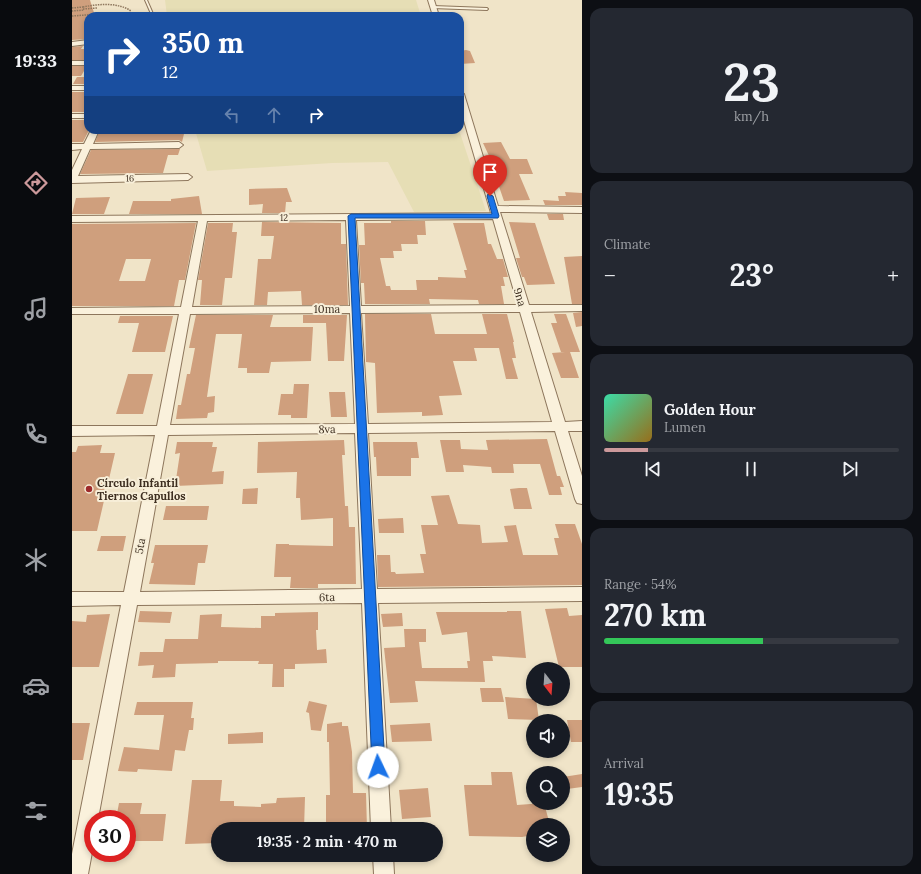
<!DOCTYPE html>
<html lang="en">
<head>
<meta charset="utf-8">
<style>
	body { margin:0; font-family:Lora,serif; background:#242831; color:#f1f3f6; height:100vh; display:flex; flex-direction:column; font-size:15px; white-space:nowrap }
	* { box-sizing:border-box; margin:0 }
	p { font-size:13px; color:#9ea1a6 }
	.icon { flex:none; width:22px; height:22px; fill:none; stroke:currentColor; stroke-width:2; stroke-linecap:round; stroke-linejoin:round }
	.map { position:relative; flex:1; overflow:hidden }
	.sheet { display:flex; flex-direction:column; gap:8px; padding:8px; background:#0d0f14; width:339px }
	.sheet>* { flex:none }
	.guide { position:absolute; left:12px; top:12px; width:380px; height:122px; border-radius:12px; box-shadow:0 2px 6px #0003; background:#1a4fa0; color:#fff; overflow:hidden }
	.needle { width:26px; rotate:163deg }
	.controls { position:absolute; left:454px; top:662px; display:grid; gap:8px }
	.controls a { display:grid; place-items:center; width:44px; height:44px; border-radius:50%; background:#171b24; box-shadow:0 2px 6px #0003; font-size:20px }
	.speed { position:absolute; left:12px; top:810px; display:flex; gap:8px; font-size:20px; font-weight:700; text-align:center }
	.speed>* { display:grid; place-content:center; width:52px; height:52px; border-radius:50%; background:#171b24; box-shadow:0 2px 6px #0003; line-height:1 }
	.speed .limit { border:6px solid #d22; background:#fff; color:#111 }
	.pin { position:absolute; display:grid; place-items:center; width:34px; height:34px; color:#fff; margin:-41px -17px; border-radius:50% 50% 50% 0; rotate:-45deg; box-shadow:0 0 4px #0007 }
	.pin .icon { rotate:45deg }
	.me { position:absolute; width:44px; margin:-22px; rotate:357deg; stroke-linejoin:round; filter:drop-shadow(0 0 3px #0008) }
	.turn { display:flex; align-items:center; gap:14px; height:84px; padding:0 12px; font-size:18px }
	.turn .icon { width:52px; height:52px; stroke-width:2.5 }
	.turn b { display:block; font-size:28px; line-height:34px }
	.lanes { display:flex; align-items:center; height:38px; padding:0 12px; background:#0003; justify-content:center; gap:20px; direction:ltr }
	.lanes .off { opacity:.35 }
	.big { font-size:30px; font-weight:800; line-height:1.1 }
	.sheet .card { flex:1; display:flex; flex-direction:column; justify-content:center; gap:6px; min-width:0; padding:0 14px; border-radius:12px; background:#242831 }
	.sheet .dial { align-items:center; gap:0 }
	.dial b { font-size:52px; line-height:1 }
	.song { display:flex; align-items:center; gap:12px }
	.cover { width:48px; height:48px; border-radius:6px; background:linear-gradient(135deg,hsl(160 70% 55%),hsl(40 70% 35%)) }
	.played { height:4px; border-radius:2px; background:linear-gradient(90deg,#cc999b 15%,#363941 15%) }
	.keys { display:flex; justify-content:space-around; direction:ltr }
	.heat { display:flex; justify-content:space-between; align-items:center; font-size:22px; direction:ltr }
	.charge { height:6px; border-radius:3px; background:linear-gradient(90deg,#34c759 54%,#363941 0) }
	.trip { position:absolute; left:139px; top:822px; width:232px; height:40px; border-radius:20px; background:#171b24; box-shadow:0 2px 6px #0003; font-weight:800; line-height:40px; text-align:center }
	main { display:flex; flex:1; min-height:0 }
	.tabs { display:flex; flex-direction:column; width:72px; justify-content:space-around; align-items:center; background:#090b0e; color:#9ea1a6 }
	.tabs .icon { width:28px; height:28px }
	.tabs .active { color:#cc999b }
	.tabs b { font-size:18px; color:#f1f3f6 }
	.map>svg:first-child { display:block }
	.farmland { fill:#e6deb5 }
	.building { fill:#cf9f7d; fill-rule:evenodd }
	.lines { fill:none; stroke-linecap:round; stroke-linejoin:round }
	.lane-casing { stroke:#8d765c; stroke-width:2 }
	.street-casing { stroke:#8d765c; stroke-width:2 }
	.path { stroke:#8d765c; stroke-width:1.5; stroke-dasharray:1.5 1; stroke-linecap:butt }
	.lane { fill:#faf1dc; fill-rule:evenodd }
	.street { fill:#faf1dc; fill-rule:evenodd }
	.route { fill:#1a73e8; stroke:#114b97 }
	.poi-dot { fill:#9e2a2b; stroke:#f7eed8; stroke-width:1.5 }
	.labels { text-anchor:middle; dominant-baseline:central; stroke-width:4; stroke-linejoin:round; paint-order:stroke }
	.far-street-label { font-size:9px; fill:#3d2e20; stroke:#f7eed8 }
	.street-label { font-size:11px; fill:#3d2e20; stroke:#f7eed8 }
	.poi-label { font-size:11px; font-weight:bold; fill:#3d2e20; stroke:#f7eed8; text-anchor:start }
</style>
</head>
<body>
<main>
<nav class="tabs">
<b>19:33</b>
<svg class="icon active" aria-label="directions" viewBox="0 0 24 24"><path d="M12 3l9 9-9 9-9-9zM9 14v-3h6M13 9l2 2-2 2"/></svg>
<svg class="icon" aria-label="music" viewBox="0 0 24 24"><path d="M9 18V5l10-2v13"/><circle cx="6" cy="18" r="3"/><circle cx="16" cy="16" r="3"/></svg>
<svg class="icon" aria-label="phone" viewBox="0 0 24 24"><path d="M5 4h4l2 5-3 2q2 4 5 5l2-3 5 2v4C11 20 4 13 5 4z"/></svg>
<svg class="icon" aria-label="climate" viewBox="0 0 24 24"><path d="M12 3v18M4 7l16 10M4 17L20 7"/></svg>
<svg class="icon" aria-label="car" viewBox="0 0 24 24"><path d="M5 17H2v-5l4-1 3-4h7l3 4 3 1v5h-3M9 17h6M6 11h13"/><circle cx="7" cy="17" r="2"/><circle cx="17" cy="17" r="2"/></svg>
<svg class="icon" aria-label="filters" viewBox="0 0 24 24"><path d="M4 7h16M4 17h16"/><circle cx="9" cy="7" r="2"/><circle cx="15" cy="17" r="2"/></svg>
</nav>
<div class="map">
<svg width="510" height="874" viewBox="0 0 510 874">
	<rect width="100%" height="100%" fill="#f0e4c8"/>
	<path class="farmland" d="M93 0H344L349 16H95Z
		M123 130H387L414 211 342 212 316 162 260 163 135 171Z"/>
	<path class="building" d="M0 0H18L23 16H16V39L0 40Z
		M11 46 9 49H16V60H0V47Z
		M394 50 398 51 403 63 388 64V51Z
		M0 66H15L9 76H0Z
		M5 77H16V84H1Z
		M0 92H16V112H0Z
		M0 120H16V130H17L11 142H0Z
		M28 130H82L81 132H95V134H112L110 142 107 140 23 142Z
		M429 142 438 159H455L461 174H447L458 200 432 201 423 175 415 160H419L411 143Z
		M108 149 106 155H96L91 173 8 174 19 150Z
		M215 188 220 202H214L213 213H190L191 204 177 205V189Z
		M493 192 510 193V205H473L471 200 487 201 486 196H494Z
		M127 196 130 214H57L61 201H99V199Z
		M38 197 32 214H0L4 198Z
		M475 214H491L492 220H477Z
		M319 221H353L354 235H345L346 244H329L330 251H321L322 258H308L314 286H318L319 290H345L344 280H366V277L394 278 392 270H395L381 223H412L416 244H419L425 259H431L436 277H431L433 286H429L432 304H407L406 300 357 299 358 304H293L292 283H289L287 245H293L292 223H319Z
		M190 222 269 223V244H274L276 305H230L229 291 196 292 195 305H182L186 259H199L202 236H189Z
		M437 222 463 223 483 284 455 285 452 277H450L444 258H448Z
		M124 223 113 280H107L102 306H0V224ZM54 259H79L73 281H47Z
		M136 223H161L160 232H165L160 278H153L150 305H128L130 280H126Z
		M510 256V304H500L492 257Z
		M510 312V326L504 327 501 313Z
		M293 314H359L363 334H415L410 314H435L442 342H441L444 358H440L446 379H434L427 348H402L405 361H381L390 395 367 396 371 415 350 416V412L305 413 303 363 294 362Z
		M482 314H494L508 352H498L507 378H489L480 353 493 352H489L479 323H485Z
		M124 315H201L198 327H241L239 361 199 362 197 373H175V368H166L170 334H144L135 397 143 396 142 412 136 413 135 418 104 419 106 405H109L115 374H118L123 348H117Z
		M231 315H275L272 361H256L254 323H231Z
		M48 316H101L93 352H60L67 323H46Z
		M56 374H81L71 414H44Z
		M222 384H237L235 418H219V415H206L209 394H221Z
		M257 392H273L275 417H259Z
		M475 439 485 476H488L492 487H488L490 495H477L468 464H441L442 473H420L419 467 391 465 392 472H374L368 440H388L389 449 416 450 414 440Z
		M272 440 273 455H270L273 506H276L277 527H283L284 584H246V588H218L219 577H202L204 544H217V545L261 546V518L229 520 228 498H224L225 472 185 473 186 442Z
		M105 442H141L140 447H145L140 472 152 471 151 484 103 486 108 453 103 454Z
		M301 442H345L347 458H339V476H305L304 457H302Z
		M30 445 28 453H43L25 531H0V452H4L6 446Z
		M186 488 185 504H170L171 489Z
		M447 488H455L460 509H442L438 489Z
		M377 495 386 524 408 525 410 543 436 542 432 526 444 525 451 555H486L482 538H487L483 524H503L510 544V585L306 587 305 555H318L319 572H323L324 574 352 573 348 554H354L349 525H366L359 496Z
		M94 506H137L135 520H91Z
		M331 518 332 533H307L306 519Z
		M29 536H54L51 551H25Z
		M83 545H136L133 563H126L123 585 77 584 82 563H79Z
		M495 608 497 616 510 615V667H487L473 609Z
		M68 611 100 612 98 623 66 622Z
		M435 611H449L454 658 420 656 421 661H411L413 682 343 681 346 702 318 703 312 648 333 647 332 629H354V642H347L350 668H396L395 661H398L395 632 370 635 364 612H435Z
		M246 612V630H244L245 650 254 649 255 663 223 664V669H212V687H200L201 664H186L187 661H146V663L104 664 103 677 80 678 82 665 66 666 68 652H91L93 639H126L128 615 150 614 149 627 189 628V616H203V613Z
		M330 613 331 626 311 627 309 614Z
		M38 614 27 667H0V621L14 622 15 615Z
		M408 688H429L432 702H410Z
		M433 697 464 699 467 720 436 719Z
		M237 701 255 705 249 731 239 730 237 713 234 712Z
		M65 702H121L119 718H122L121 730H117L113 751 103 750 100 771 66 769 65 772 46 771 52 747 87 750 92 715H62Z
		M495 720H510V742H499Z
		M270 722V726H276L280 752 281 793H294L295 829H254V795H258L257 742H255V724Z
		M0 723H18L11 760H0Z
		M358 723 360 741 320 742 318 725Z
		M191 732V743L156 744V734Z
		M419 772H440L445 805 472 803 478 825H461V835L450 837 397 836 392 785H420Z
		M510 774V787L495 789 491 777Z
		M120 780H150L148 801H162V806L189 807V804L204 803 205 798 233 797 232 829H146V843L113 844Z
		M356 788 359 817 330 819 327 790Z
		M47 803H70L68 814H94L91 841H55V819H44Z"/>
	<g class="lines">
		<g class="lane-casing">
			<path id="lane" d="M73 0H75L82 16H80Z
				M361 6 415 8 416 9 415 10 360 8Z"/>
		</g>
		<g class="street-casing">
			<path id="street" d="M356 0H362L367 16H361Z
				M16 40V44L0 46V42Z
				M0 61H16V65H0Z
				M0 86H16V90H0Z
				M388 92 392 94 426 206 510 207V213L428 212 457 305H510V311L459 312 493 422 510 421V431H496L510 476V504L505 503 503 499 483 431 296 433 305 589 510 587V601L306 603 319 829H299L290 603 65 605 26 819H21V847L16 874H0V854L49 605 0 606V592H52L83 435 0 436V426H85L107 314H0V308L109 307 126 221 0 222V216L419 213 388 107ZM421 219 446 305 289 306 284 220ZM274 220 278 306 120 307 135 221ZM448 312 480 422 296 424 289 313ZM278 313 283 424 98 425 118 314ZM283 433 290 589 68 592 96 435Z
				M0 114H16V118H0Z
				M19 130H27L21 144 107 142 111 145 107 148 18 149 6 176 116 174 120 177 116 180 0 183V170L10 149 0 150V144H12Z
				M301 855H321L322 874H302Z"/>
		</g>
		<path class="path" d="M11 7C26 4 46 2 59 11
			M0 8 11 7 12 10 0 11
			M11 9 25 8
			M0 16 27 14 28 16"/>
		<use href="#lane" class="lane"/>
		<use href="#street" class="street"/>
	</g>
	<path class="route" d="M416 194 421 196 427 216 426 218H283L313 767 311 771 306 773 302 771 300 767 276 216 279 214H420L415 196Z"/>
	<circle class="poi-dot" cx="17" cy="489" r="4"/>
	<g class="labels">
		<g class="far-street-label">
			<text transform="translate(58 178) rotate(-1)">16</text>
			<text x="212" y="217">12</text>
		</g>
		<g class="street-label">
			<text transform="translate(448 297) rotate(73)">9na</text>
			<text x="255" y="309">10ma</text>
			<text transform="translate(255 429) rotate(-1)">8va</text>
			<text transform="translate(68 546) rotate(-79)">5ta</text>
			<text transform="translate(255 597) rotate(-1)">6ta</text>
		</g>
		<g class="poi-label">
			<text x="25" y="483">Círculo Infantil<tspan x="25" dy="13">Tiernos Capullos</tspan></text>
		</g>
	</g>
</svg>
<div class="controls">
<a><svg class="needle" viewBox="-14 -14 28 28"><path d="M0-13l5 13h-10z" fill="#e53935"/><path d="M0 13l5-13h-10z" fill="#9ea1a6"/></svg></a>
<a><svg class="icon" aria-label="sound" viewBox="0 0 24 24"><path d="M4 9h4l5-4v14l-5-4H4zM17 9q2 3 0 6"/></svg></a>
<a><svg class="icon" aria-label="search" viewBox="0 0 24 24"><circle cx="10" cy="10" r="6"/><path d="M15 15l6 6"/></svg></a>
<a><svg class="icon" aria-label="layers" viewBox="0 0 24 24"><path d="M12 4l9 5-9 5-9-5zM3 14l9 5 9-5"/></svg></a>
</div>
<div class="speed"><div class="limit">30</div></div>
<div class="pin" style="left:418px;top:196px;background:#d93025"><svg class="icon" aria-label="arrive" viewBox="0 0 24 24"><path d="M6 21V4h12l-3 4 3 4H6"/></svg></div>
<svg class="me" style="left:306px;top:767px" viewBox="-20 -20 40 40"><circle r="19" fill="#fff"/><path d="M0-13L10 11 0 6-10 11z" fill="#1a73e8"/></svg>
<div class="trip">19:35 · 2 min · 470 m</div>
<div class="guide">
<div class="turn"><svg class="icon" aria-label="right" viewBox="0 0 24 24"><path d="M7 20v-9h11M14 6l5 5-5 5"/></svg><div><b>350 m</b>12</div></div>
<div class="lanes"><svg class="icon off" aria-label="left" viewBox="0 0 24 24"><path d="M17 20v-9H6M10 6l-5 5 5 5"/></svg><svg class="icon off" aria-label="ahead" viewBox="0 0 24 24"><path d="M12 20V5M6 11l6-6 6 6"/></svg><svg class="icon" aria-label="right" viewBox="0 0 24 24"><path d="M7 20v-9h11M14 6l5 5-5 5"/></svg></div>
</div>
</div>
<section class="sheet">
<div class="card dial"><b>23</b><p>km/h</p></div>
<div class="card"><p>Climate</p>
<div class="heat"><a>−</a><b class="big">23°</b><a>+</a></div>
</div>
<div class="card">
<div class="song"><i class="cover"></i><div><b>Golden Hour</b><p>Lumen</p></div></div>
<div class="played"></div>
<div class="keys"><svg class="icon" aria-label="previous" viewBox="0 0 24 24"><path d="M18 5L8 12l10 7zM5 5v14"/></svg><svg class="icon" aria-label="pause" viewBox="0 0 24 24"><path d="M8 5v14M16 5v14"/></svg><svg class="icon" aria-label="next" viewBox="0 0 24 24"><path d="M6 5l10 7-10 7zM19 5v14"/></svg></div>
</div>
<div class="card"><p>Range · 54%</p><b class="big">270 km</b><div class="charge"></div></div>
<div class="card"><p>Arrival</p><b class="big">19:35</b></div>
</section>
</main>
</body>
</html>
